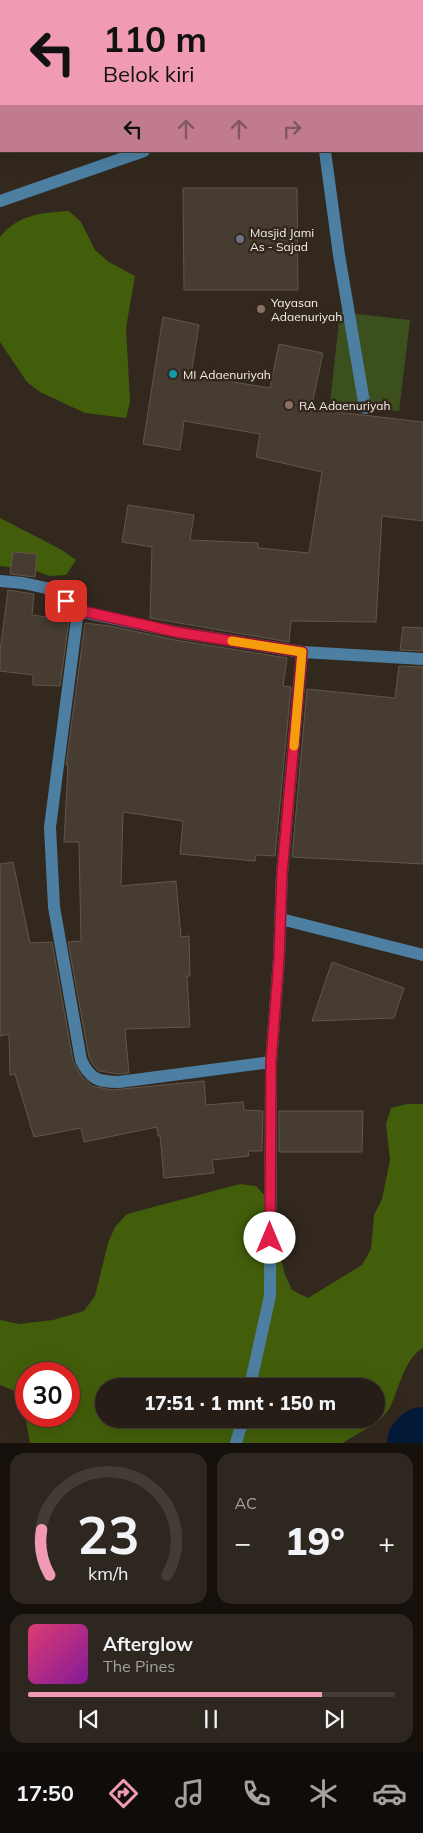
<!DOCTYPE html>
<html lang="id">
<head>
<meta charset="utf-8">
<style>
	body { margin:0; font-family:Mulish,sans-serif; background:#2e271f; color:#f1f3f6; height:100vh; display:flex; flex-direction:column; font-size:19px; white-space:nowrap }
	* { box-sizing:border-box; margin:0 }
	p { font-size:16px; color:#a4a2a1 }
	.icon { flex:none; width:28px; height:28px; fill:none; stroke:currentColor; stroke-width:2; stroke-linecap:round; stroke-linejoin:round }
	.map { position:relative; height:1443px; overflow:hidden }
	.side { display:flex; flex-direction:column; gap:10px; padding:10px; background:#15100c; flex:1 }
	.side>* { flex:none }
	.banner { position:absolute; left:0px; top:0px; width:424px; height:152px; box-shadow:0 5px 20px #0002,0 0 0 1px #423c35; background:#f19ab3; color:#111; overflow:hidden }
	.speed { position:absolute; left:15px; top:1362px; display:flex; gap:10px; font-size:25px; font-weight:700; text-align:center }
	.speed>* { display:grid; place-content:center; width:65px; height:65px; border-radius:50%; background:#261e16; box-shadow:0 5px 20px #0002,0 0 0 1px #423c35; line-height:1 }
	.speed .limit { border:8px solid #d22; background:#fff; color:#111 }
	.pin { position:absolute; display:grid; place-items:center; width:42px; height:42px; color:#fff; margin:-21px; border-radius:10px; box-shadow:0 2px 8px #0006 }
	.me { position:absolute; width:55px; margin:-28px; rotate:0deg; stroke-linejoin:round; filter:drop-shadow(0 0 4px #0008) }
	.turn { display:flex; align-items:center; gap:18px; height:105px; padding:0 20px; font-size:22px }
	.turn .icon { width:65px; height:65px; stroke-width:2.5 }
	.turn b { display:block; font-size:35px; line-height:42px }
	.lanes { display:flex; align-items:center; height:48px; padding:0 20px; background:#0003; justify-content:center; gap:25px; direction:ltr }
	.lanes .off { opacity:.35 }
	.big { font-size:38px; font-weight:800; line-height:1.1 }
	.side .tile { flex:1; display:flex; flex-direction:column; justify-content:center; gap:8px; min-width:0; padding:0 18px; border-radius:15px; background:#2e271f }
	.side .dial { align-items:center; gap:0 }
	.dial svg { height:130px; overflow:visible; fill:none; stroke:#423c35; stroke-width:7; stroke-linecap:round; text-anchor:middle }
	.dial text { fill:#f1f3f6; stroke:none }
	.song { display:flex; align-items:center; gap:15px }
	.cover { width:60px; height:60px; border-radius:8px; background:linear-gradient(135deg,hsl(340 70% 55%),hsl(290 70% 35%)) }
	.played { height:5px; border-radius:2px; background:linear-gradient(90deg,#f19ab3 80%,#423c35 80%) }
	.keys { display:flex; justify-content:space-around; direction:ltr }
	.heat { display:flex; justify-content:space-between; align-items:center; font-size:28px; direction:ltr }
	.side .tiles { flex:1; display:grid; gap:10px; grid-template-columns:1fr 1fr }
	.tile:last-child { grid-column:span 2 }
	.trip { position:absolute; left:95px; top:1378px; width:290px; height:50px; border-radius:25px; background:#261e16; box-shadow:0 5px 20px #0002,0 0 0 1px #423c35; font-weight:800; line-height:50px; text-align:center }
	.tab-bar { display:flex; height:80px; justify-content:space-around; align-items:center; background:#0f0c09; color:#a4a2a1 }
	.tab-bar .icon { width:35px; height:35px }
	.tab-bar .selected { color:#f19ab3 }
	.tab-bar b { font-size:22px; color:#f1f3f6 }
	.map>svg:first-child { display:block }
	.green { fill:#3c501d }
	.forest { fill:#425e0a; fill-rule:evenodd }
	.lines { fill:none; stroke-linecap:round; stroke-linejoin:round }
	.river { stroke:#021a38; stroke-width:66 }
	.building { fill:#463c31; stroke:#61564a }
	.minor { stroke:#4d7fa2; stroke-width:12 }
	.route-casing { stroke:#92132f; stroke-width:12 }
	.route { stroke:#e11d48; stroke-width:9 }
	.slow { stroke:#f59e0b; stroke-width:9 }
	.worship-dot { fill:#6b7280; stroke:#32281e; stroke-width:2 }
	.education-dot { fill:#8d6e63; stroke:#32281e; stroke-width:2 }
	.culture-dot { fill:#0f9aa8; stroke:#32281e; stroke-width:2 }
	.labels { text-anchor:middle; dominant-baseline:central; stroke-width:5; stroke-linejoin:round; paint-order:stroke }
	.poi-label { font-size:12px; fill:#f5eee8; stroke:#32281e; text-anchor:start }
</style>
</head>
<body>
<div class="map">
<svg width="423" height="1443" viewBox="0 0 423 1443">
	<rect width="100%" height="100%" fill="#32281e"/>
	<path class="green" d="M340 312 410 320 399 411 330 403Z"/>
	<path class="forest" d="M0 0H227L1 1 0 106Z
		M69 211 81 222 95 250 109 262 135 276 126 328 130 402 126 418 85 413 40 392 27 382 0 342V237C19 214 41 213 69 211Z
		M0 518 62 550 76 560 66 575 49 576 34 570 0 566Z
		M407 1104H423V1348C407 1357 400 1382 394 1398 392 1403 390 1408 387 1412 376 1426 357 1433 343 1443H30L24 1409 17 1392 0 1385V1320L19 1324 53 1320 84 1311 95 1296 108 1243 115 1227 127 1214 240 1184 256 1186 267 1198 285 1275 292 1290 308 1298 362 1265 371 1249 374 1215 382 1199 390 1160 386 1124 391 1108ZM26 1374H69V1416H26ZM104 1386H376V1419H104Z"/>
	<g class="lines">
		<path class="river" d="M420 1443 423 1440"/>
	</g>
	<path class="building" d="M183 188H297L298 290H184Z
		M163 317 199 325 191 375 270 388 279 344 323 353 311 409 423 422V521L382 516 376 622 291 621 289 642 150 618 152 547 122 542 128 505 194 515 190 540 258 543V548L309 553 322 472 256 457 260 434 184 421 180 450 143 444Z
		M13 552 37 554 35 577 10 574Z
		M8 590 34 594 32 615 69 620 60 686 33 685V675L0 671V652Z
		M85 623 110 626 175 640 287 658 283 686 291 687 275 856 256 855 255 861 180 854 183 821 123 812 121 886 176 881 181 937 189 936 190 976H187L190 1027 125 1029 129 1073 119 1074 99 1071 94 1066 89 1057 68 942 81 941 79 842H64L68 765H66Z
		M403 627 423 628V651L400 650Z
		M399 666 423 667V864L292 857 307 689 395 698Z
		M13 862 30 943 52 942 73 1061 82 1077 92 1086 112 1090 204 1081 206 1105 243 1102 244 1110 263 1111 262 1151H248L249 1156 212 1160 214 1173 164 1178 160 1136H158L157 1127 84 1142 81 1128 34 1137 15 1074 10 1075 9 1034 0 1036V864Z
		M332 962 404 988 394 1018 312 1021Z
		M279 1111H363L362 1152H279Z"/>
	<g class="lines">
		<path class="minor" d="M286 0V1
			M422 91H423
			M325 151 339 255 365 408
			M0 201 144 151
			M0 581 23 583 46 588 53 592 78 611 176 632 302 652 423 659
			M78 611 50 827 54 907 81 1060C90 1079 98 1082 119 1082L271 1062
			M281 919 423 955
			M250 1386 270 1296 271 1062 279 959 282 873 302 652
			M236 1443 243 1419"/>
	</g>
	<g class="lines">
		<g class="route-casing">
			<path id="route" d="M66 601 78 610 176 632 302 652 282 873 279 959 271 1062 270 1238"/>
		</g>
		<use href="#route" class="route"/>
		<path class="slow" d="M232 641 302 652 294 746"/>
	</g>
	<circle class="worship-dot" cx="240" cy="239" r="5"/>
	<g class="education-dot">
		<circle cx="261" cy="309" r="5"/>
		<circle cx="289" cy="405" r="5"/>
	</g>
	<circle class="culture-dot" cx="173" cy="374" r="5"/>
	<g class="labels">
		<g class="poi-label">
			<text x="250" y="232">Masjid Jami<tspan x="250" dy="14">As - Sajad</tspan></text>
			<text x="271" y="302">Yayasan<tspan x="271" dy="14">Adaenuriyah</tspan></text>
			<text x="183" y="374">MI Adaenuriyah</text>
			<text x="299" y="405">RA Adaenuriyah</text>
		</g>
	</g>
</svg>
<div class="speed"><div class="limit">30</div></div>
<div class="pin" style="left:66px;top:601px;background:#d93025"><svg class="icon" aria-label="arrive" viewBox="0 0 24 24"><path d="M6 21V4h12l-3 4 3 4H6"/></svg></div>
<svg class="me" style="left:270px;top:1238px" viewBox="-20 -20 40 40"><circle r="19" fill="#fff"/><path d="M0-13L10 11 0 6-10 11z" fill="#e11d48"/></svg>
<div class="trip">17:51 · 1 mnt · 150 m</div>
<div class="banner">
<div class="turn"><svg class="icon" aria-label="left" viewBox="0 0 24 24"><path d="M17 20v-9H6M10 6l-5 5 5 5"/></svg><div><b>110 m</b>Belok kiri</div></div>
<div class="lanes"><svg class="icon" aria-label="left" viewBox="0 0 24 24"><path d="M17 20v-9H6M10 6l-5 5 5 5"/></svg><svg class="icon off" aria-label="ahead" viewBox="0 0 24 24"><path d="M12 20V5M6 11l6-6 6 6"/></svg><svg class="icon off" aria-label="ahead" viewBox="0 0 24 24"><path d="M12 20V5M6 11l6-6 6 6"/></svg><svg class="icon off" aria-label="right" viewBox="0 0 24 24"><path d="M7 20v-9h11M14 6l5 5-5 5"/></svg></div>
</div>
</div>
<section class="side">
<div class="tiles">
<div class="tile dial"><svg viewBox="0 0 100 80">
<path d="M14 69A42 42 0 1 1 86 69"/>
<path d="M14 69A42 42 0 0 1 9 41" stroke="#f19ab3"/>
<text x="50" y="56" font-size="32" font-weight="700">23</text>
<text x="50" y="72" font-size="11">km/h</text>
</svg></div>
<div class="tile"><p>AC</p>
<div class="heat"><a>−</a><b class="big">19°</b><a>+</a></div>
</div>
<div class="tile">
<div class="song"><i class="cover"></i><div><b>Afterglow</b><p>The Pines</p></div></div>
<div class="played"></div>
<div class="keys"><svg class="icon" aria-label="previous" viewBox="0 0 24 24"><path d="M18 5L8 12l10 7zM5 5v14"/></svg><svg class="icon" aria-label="pause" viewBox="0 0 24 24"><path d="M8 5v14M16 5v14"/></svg><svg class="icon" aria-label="next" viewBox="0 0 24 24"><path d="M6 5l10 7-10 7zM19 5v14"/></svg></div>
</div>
</div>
</section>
<nav class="tab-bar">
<b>17:50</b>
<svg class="icon selected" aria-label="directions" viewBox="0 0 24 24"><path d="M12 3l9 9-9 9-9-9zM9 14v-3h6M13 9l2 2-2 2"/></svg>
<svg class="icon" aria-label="music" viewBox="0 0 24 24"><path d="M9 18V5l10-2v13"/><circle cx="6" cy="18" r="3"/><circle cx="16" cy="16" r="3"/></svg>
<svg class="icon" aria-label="phone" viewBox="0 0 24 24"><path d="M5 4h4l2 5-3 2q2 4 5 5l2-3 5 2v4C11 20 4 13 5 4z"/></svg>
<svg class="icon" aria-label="climate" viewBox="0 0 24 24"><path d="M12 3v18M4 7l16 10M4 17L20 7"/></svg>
<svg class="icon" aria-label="car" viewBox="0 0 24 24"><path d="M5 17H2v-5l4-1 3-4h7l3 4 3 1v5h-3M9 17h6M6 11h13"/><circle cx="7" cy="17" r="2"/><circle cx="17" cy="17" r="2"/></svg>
</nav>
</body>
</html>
